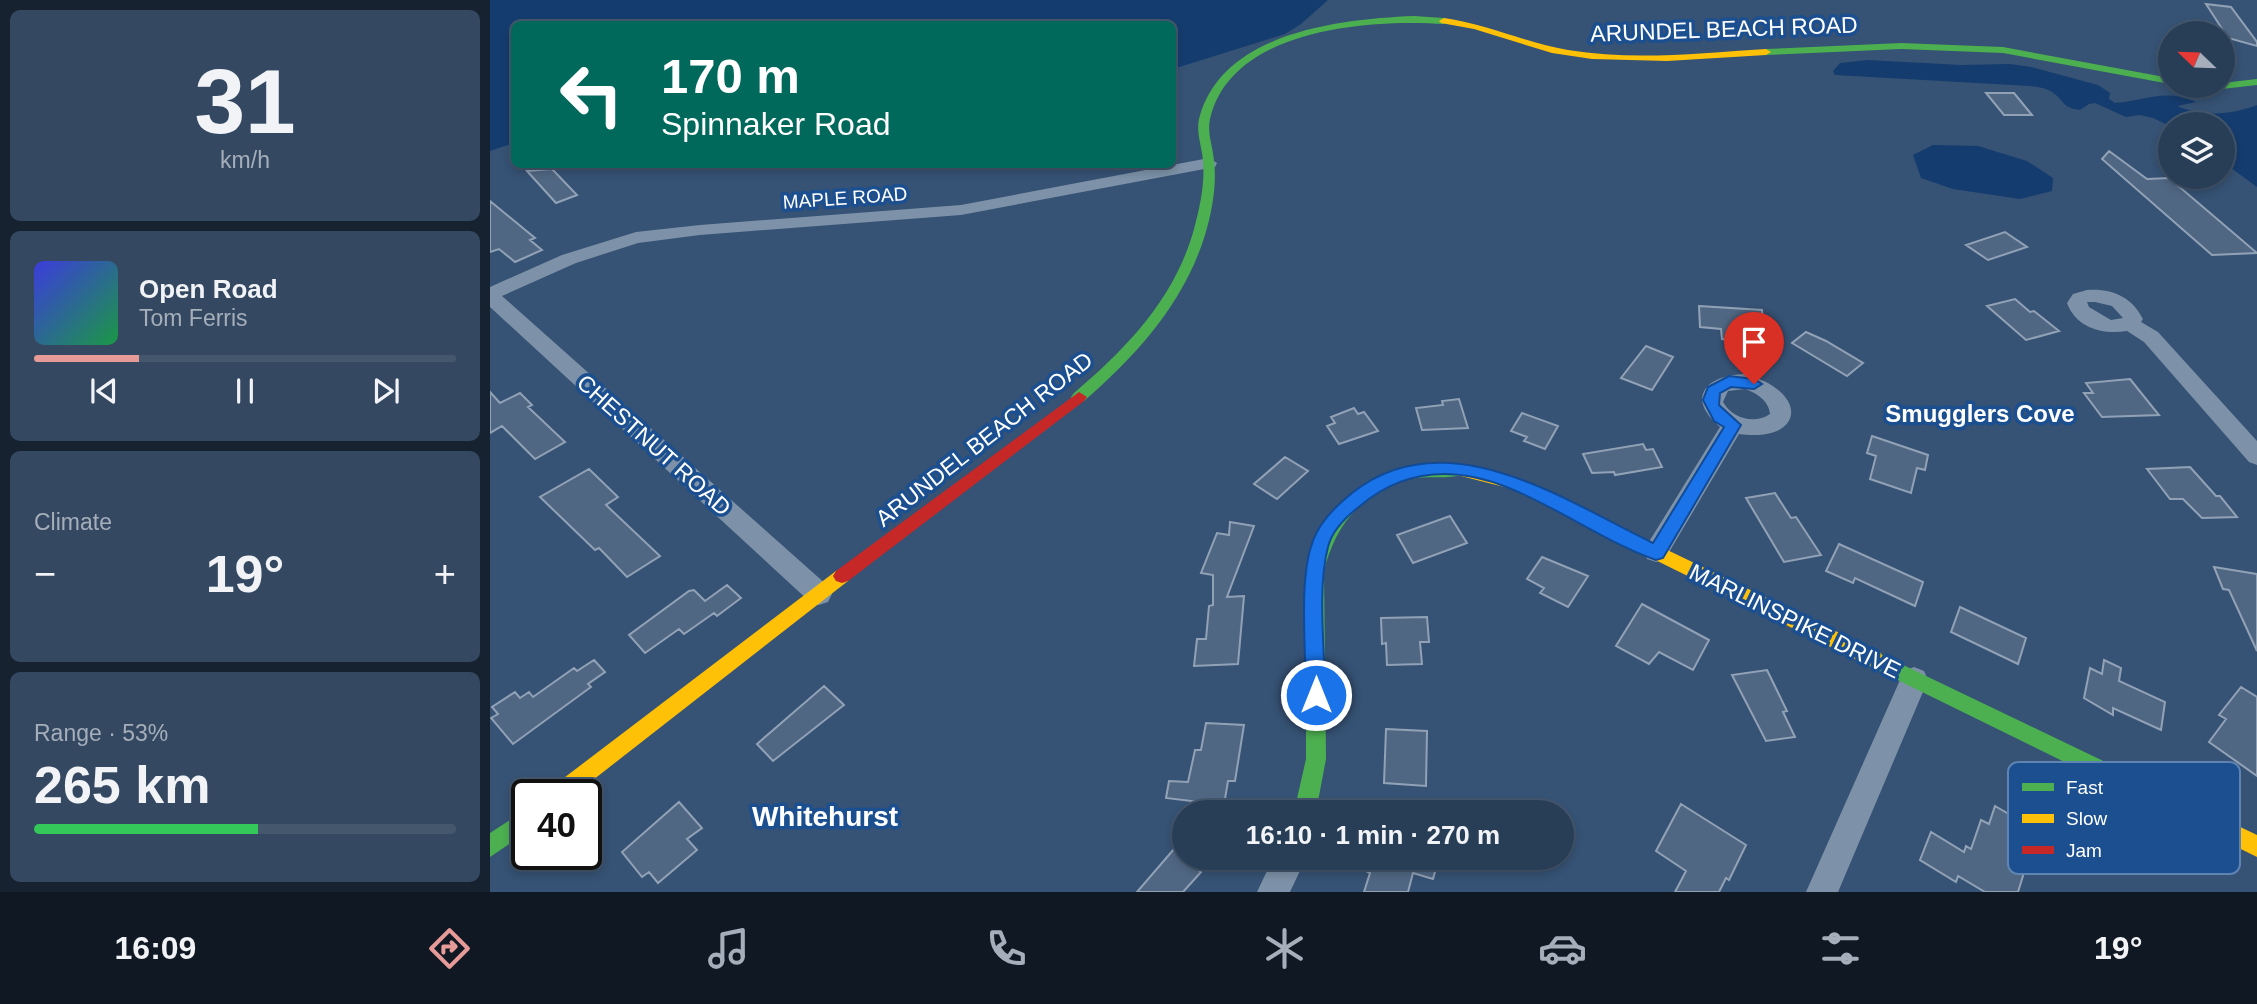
<!DOCTYPE html>
<html lang="en">
<head>
<meta charset="utf-8">
<style>
	body { margin:0; font-family:Arial,sans-serif; background:#344961; color:#f1f3f6; height:100vh; display:flex; flex-direction:column; font-size:26px; white-space:nowrap }
	* { box-sizing:border-box; margin:0 }
	p { font-size:23px; color:#a5aeba }
	.icon { flex:none; width:38px; height:38px; fill:none; stroke:currentColor; stroke-width:2; stroke-linecap:round; stroke-linejoin:round }
	.map { position:relative; flex:1; overflow:hidden }
	.details { display:flex; flex-direction:column; gap:10px; padding:10px; background:#162230; width:490px }
	.details>* { flex:none }
	.banner { position:absolute; left:21px; top:21px; width:665px; height:147px; border-radius:10px; box-shadow:0 4px 10px #0003,0 0 0 2px #44576d; background:#00695c; color:#fff; overflow:hidden }
	.needle { width:46px; rotate:293deg }
	.tools { position:absolute; left:1668px; top:21px; display:grid; gap:14px }
	.tools a { display:grid; place-items:center; width:77px; height:77px; border-radius:50%; background:#283e57; box-shadow:0 4px 10px #0003,0 0 0 2px #44576d; font-size:35px }
	.speed { position:absolute; left:21px; top:779px; display:flex; gap:14px; font-size:35px; font-weight:700; text-align:center }
	.speed>* { display:grid; place-content:center; width:91px; height:91px; border-radius:50%; background:#283e57; box-shadow:0 4px 10px #0003,0 0 0 2px #44576d; line-height:1 }
	.speed .limit { border:4px solid #111; border-radius:10px; background:#fff; color:#111 }
	.pin { position:absolute; display:grid; place-items:center; width:60px; height:60px; color:#fff; margin:-72px -30px; border-radius:50% 50% 50% 0; rotate:-45deg; box-shadow:0 0 7px #0007 }
	.pin .icon { rotate:45deg }
	.me { position:absolute; width:77px; margin:-38px; rotate:0deg; stroke-linejoin:round; filter:drop-shadow(0 0 5px #0008) }
	.turn { display:flex; align-items:center; gap:24px; height:147px; padding:0 35px; font-size:32px }
	.turn .icon { width:91px; height:91px; stroke-width:2.5 }
	.turn b { display:block; font-size:49px; line-height:60px }
	.big { font-size:52px; font-weight:700; line-height:1.1 }
	.details .widget { flex:1; display:flex; flex-direction:column; justify-content:center; gap:10px; min-width:0; padding:0 24px; border-radius:10px; background:#344961 }
	.details .dial { align-items:center; gap:0 }
	.dial b { font-size:91px; line-height:1 }
	.song { display:flex; align-items:center; gap:21px }
	.cover { width:84px; height:84px; border-radius:10px; background:linear-gradient(135deg,hsl(240 70% 55%),hsl(140 70% 35%)) }
	.played { height:7px; border-radius:4px; background:linear-gradient(90deg,#e69b98 25%,#44576d 25%) }
	.keys { display:flex; justify-content:space-around; direction:ltr }
	.heat { display:flex; justify-content:space-between; align-items:center; font-size:38px; direction:ltr }
	.charge { height:10px; border-radius:5px; background:linear-gradient(90deg,#34c759 53%,#44576d 0) }
	.trip { position:absolute; left:682px; top:800px; width:402px; height:70px; border-radius:35px; background:#283e57; box-shadow:0 4px 10px #0003,0 0 0 2px #44576d; font-weight:700; line-height:70px; text-align:center }
	.tabs { display:flex; height:112px; justify-content:space-around; align-items:center; background:#101923; color:#a5aeba }
	.tabs .icon { width:49px; height:49px }
	.tabs .active { color:#e69b98 }
	.tabs b { font-size:32px; color:#f1f3f6 }
	main { display:flex; flex:1; min-height:0 }
	.map>svg:first-child { display:block }
	.water { fill:#153c6e }
	.building { fill:#506783; stroke:#92a2b6; stroke-width:2 }
	.lines { fill:none; stroke-linecap:round; stroke-linejoin:round }
	.street { fill:#7d92a8; fill-rule:evenodd }
	.fast { fill:#4caf50; fill-rule:evenodd }
	.slow { fill:#ffc107; fill-rule:evenodd }
	.jam { fill:#c62828; fill-rule:evenodd }
	.route { fill:#1a73e8; stroke:#114b97; stroke-width:2 }
	.labels { text-anchor:middle; dominant-baseline:central; stroke-width:7; stroke-linejoin:round; paint-order:stroke }
	.far-street-label { font-size:19px; fill:#fff; stroke:#1b4f8f }
	.street-label { font-size:23px; fill:#fff; stroke:#1b4f8f }
	.neighbourhood-label { font-size:24px; font-weight:bold; fill:#fff; stroke:#1b4f8f }
	.near-neighbourhood-label { font-size:28px; font-weight:bold; fill:#fff; stroke:#1b4f8f }
	.key { fill:#1b4f8f; stroke:#5f84b1; stroke-width:2 }
	.key-label { font-size:19px; fill:#fff }
</style>
</head>
<body>
<main>
<section class="details">
<div class="widget dial"><b>31</b><p>km/h</p></div>
<div class="widget">
<div class="song"><i class="cover"></i><div><b>Open Road</b><p>Tom Ferris</p></div></div>
<div class="played"></div>
<div class="keys"><svg class="icon" aria-label="previous" viewBox="0 0 24 24"><path d="M18 5L8 12l10 7zM5 5v14"/></svg><svg class="icon" aria-label="pause" viewBox="0 0 24 24"><path d="M8 5v14M16 5v14"/></svg><svg class="icon" aria-label="next" viewBox="0 0 24 24"><path d="M6 5l10 7-10 7zM19 5v14"/></svg></div>
</div>
<div class="widget"><p>Climate</p>
<div class="heat"><a>−</a><b class="big">19°</b><a>+</a></div>
</div>
<div class="widget"><p>Range · 53%</p><b class="big">265 km</b><div class="charge"></div></div>
</section>
<div class="map">
<svg width="1767" height="892" viewBox="0 0 1767 892">
	<rect width="100%" height="100%" fill="#365274"/>
	<path class="water" d="M0 0H838L811 24 795 34 683 69 682 24H24V143L0 151Z
		M1377 60 1471 65 1520 64 1541 67 1608 85 1620 93 1619 99 1625 103C1655 101 1675 88 1706 102L1687 106C1713 117 1741 115 1767 105V187L1733 162 1732 124 1680 126 1663 118 1650 115 1636 117 1605 103 1599 104 1590 110C1572 108 1575 101 1562 92 1556 88 1548 87 1540 86L1345 75 1343 71 1350 63Z
		M1443 145 1488 146 1537 161 1563 178 1562 191 1530 199 1463 189 1431 178 1423 155Z"/>
	<path class="building" d="M1716 4 1741 7 1767 42V46L1738 38Z
		M1496 93H1524L1542 115H1514Z
		M1619 151 1657 179 1679 178 1767 253 1722 255 1612 159Z
		M62 169 87 195 66 203 37 171Z
		M0 201 45 238 40 240 52 250 25 262 9 249 0 252Z
		M1515 232 1537 247 1498 260 1476 245Z
		M1525 299 1540 312 1544 311 1569 331 1536 340 1497 306Z
		M1209 306 1272 310 1275 344 1232 339 1231 329 1210 327Z
		M1316 332 1336 341 1373 363 1357 376 1302 343Z
		M1156 346 1183 357 1162 390 1131 378Z
		M1640 379 1669 415 1612 417 1594 393H1603L1596 383Z
		M0 392 10 403 30 393 42 405 38 407 75 442 45 459 12 426 0 433Z
		M969 399 978 428 932 430 926 408 953 405 952 401Z
		M864 408 868 414 874 412 888 431 849 444 837 426 845 423 841 417Z
		M1032 413 1068 426 1055 449 1034 441 1037 437 1021 431Z
		M1382 436 1438 455 1435 470 1427 468 1421 493 1380 479 1386 456 1377 453Z
		M1153 444 1156 450 1163 449 1172 467 1125 475 1124 472 1102 473 1093 454Z
		M795 457 818 471 787 499 764 484Z
		M1700 467 1726 496H1730L1747 517 1712 518 1693 499H1680L1657 469Z
		M99 469 128 497 116 505 170 556 137 577 109 548 105 550 50 497Z
		M1285 493 1301 518 1306 517 1331 555 1294 562 1256 498Z
		M960 516 977 543 923 563 907 535Z
		M740 522 764 526 737 597 754 596 748 664 704 666 707 639H716L719 606 723 605V575L711 573 727 533 739 535Z
		M1349 544 1433 582 1425 606 1365 578 1363 583 1336 571Z
		M1052 557 1098 576 1078 607 1050 593 1054 588 1037 579Z
		M1724 567 1767 574V651L1739 590 1733 589Z
		M237 585 251 598 227 616 224 613 194 634 189 629 155 653 139 635 199 591 204 590 215 601Z
		M1152 604 1219 640 1203 670 1169 652 1159 664 1126 646Z
		M1470 607 1536 638 1528 664 1461 632Z
		M937 617 939 642H930L932 664 897 665 896 643 892 644 891 618Z
		M104 660 115 672 98 684 101 687 23 744 1 718 8 714 2 707 25 692 30 698 39 692 43 697 84 668 87 671Z
		M1614 660 1631 668 1629 681 1675 702 1671 730 1623 708V715L1594 698 1600 668 1612 674Z
		M1277 670 1297 711 1293 712 1305 737 1276 741 1242 675Z
		M334 686 354 705 283 761 267 744Z
		M1751 687 1767 697V776L1719 742 1736 719 1729 715Z
		M716 723 754 725 745 781H738L734 805 676 798 679 781 698 782 705 750H711Z
		M896 729 937 731 936 786 894 783Z
		M189 802 212 828 197 839 207 850 168 883 159 872 152 877 132 852Z
		M1191 804 1256 845 1239 880 1236 878 1229 892H1185L1196 871 1166 851Z
		M1505 806 1550 832 1544 852 1541 850 1528 892H1495L1468 876 1466 882 1430 860 1441 832 1474 852 1476 846 1481 849 1491 820 1499 824Z
		M684 849 711 872 693 892H647Z
		M879 858H937L948 861 943 879 923 873 918 892H874L880 873 876 871Z"/>
	<g class="lines">
		<path class="street" d="M719 158 727 163 725 167 471 215 210 235 148 243 86 263 12 296 338 586 342 594 338 602 329 605 320 602 0 307V287L72 255 146 232 210 225 471 205Z
			M1597 290C1622 288 1642 297 1653 319L1651 322 1668 332 1767 441V465L1759 462 1654 342 1637 331C1613 335 1586 328 1577 303L1583 294ZM1605 302 1622 306 1633 318 1621 320 1599 307 1597 302Z
			M1255 374C1320 392 1315 443 1249 434L1175 559 1166 562 1157 559 1154 552 1157 545 1230 427C1195 398 1216 375 1255 374ZM1255 389C1267 393 1279 401 1280 414 1264 425 1242 418 1233 402L1238 391Z
			M1424 667 1434 671 1438 680 1348 892H1316L1414 671Z
			M783 858H816L800 892H767Z"/>
		<path class="fast" d="M924 16 954 18 959 21 954 24C880 19 741 28 720 119 717 133 723 147 724 161 727 185 722 212 715 235 694 303 647 355 594 401H584L581 397 584 393C637 348 685 298 704 229 710 207 715 183 713 161 712 147 706 132 709 119 731 32 850 19 924 16Z
			M1411 43 1513 47 1680 78V84L1513 53 1411 49 1276 55 1271 52 1276 49Z
			M1767 79V85L1732 89 1727 86H1732V83Z
			M944 463 975 466 977 470 975 474C958 480 939 475 921 479 873 490 845 525 834 571L836 759 826 812H804L816 759V571C833 502 876 473 944 463Z
			M1384 651 1678 792 1681 799 1678 806 1671 809 1664 806 1377 665 1375 659 1377 653Z
			M37 809V832L0 857V833Z"/>
		<path class="slow" d="M954 18C997 24 1036 43 1078 50 1144 61 1210 53 1276 49L1281 52 1276 55 1177 61 1102 59 1062 53 984 29 951 23 949 21Z
			M969 464 1032 480 1391 653 1393 659 1391 665 1384 667 1377 665 1022 489 963 474 961 470 963 466Z
			M352 569 358 571 361 576 358 581 85 794H59L62 787 346 571Z
			M1671 789 1767 835V857L1664 806 1661 799 1664 792Z"/>
		<path class="jam" d="M589 392 597 397 594 401 358 581 352 583 346 581 343 576 346 571Z"/>
	</g>
	<path class="route" d="M1239 376 1264 379 1272 384 1264 389 1241 387 1230 393 1229 405 1251 425 1173 558 1166 560C1115 542 1069 508 1019 488 965 466 914 469 870 506 857 516 842 530 838 547 827 588 835 652 835 695L833 702 826 704 819 702 816 695C816 654 809 584 821 547 827 524 845 507 862 493 956 418 1074 500 1163 543L1234 427 1224 421 1213 400 1218 387Z"/>
	<g class="labels">
		<g class="far-street-label">
			<text transform="translate(355 198) rotate(-4)">MAPLE ROAD</text>
		</g>
		<g class="street-label">
			<text transform="translate(1234 29) rotate(-2)">ARUNDEL BEACH ROAD</text>
			<text transform="translate(494 439) rotate(-38)">ARUNDEL BEACH ROAD</text>
			<text transform="translate(164 445) rotate(42)">CHESTNUT ROAD</text>
			<text transform="translate(1305 621) rotate(26)">MARLINSPIKE DRIVE</text>
		</g>
		<g class="neighbourhood-label">
			<text x="1490" y="413">Smugglers Cove</text>
		</g>
		<g class="near-neighbourhood-label">
			<text x="335" y="816">Whitehurst</text>
		</g>
	</g>
	<rect x="1518" y="762" width="232" height="112" rx="10" class="key"/>
	<rect x="1532" y="783" width="32" height="8" fill="#4caf50"/>
	<rect x="1532" y="814" width="32" height="9" fill="#ffc107"/>
	<rect x="1532" y="846" width="32" height="8" fill="#c62828"/>
	<g class="key-label">
		<text x="1576" y="794">Fast</text>
		<text x="1576" y="825">Slow</text>
		<text x="1576" y="857">Jam</text>
	</g>
</svg>
<div class="tools">
<a><svg class="needle" viewBox="-14 -14 28 28"><path d="M0-13l5 13h-10z" fill="#e53935"/><path d="M0 13l5-13h-10z" fill="#a5aeba"/></svg></a>
<a><svg class="icon" aria-label="layers" viewBox="0 0 24 24"><path d="M12 4l9 5-9 5-9-5zM3 14l9 5 9-5"/></svg></a>
</div>
<div class="speed"><div class="limit">40</div></div>
<div class="pin" style="left:1264px;top:384px;background:#d93025"><svg class="icon" aria-label="arrive" viewBox="0 0 24 24"><path d="M6 21V4h12l-3 4 3 4H6"/></svg></div>
<svg class="me" style="left:826px;top:695px" viewBox="-20 -20 40 40"><circle r="17" fill="#1a73e8" stroke="#fff" stroke-width="3"/><path d="M0-11L8 9 0 5-8 9z" fill="#fff"/></svg>
<div class="trip">16:10 · 1 min · 270 m</div>
<div class="banner">
<div class="turn"><svg class="icon" aria-label="left" viewBox="0 0 24 24"><path d="M17 20v-9H6M10 6l-5 5 5 5"/></svg><div><b>170 m</b>Spinnaker Road</div></div>
</div>
</div>
</main>
<nav class="tabs">
<b>16:09</b>
<svg class="icon active" aria-label="directions" viewBox="0 0 24 24"><path d="M12 3l9 9-9 9-9-9zM9 14v-3h6M13 9l2 2-2 2"/></svg>
<svg class="icon" aria-label="music" viewBox="0 0 24 24"><path d="M9 18V5l10-2v13"/><circle cx="6" cy="18" r="3"/><circle cx="16" cy="16" r="3"/></svg>
<svg class="icon" aria-label="phone" viewBox="0 0 24 24"><path d="M5 4h4l2 5-3 2q2 4 5 5l2-3 5 2v4C11 20 4 13 5 4z"/></svg>
<svg class="icon" aria-label="climate" viewBox="0 0 24 24"><path d="M12 3v18M4 7l16 10M4 17L20 7"/></svg>
<svg class="icon" aria-label="car" viewBox="0 0 24 24"><path d="M5 17H2v-5l4-1 3-4h7l3 4 3 1v5h-3M9 17h6M6 11h13"/><circle cx="7" cy="17" r="2"/><circle cx="17" cy="17" r="2"/></svg>
<svg class="icon" aria-label="filters" viewBox="0 0 24 24"><path d="M4 7h16M4 17h16"/><circle cx="9" cy="7" r="2"/><circle cx="15" cy="17" r="2"/></svg>
<b>19°</b>
</nav>
</body>
</html>
